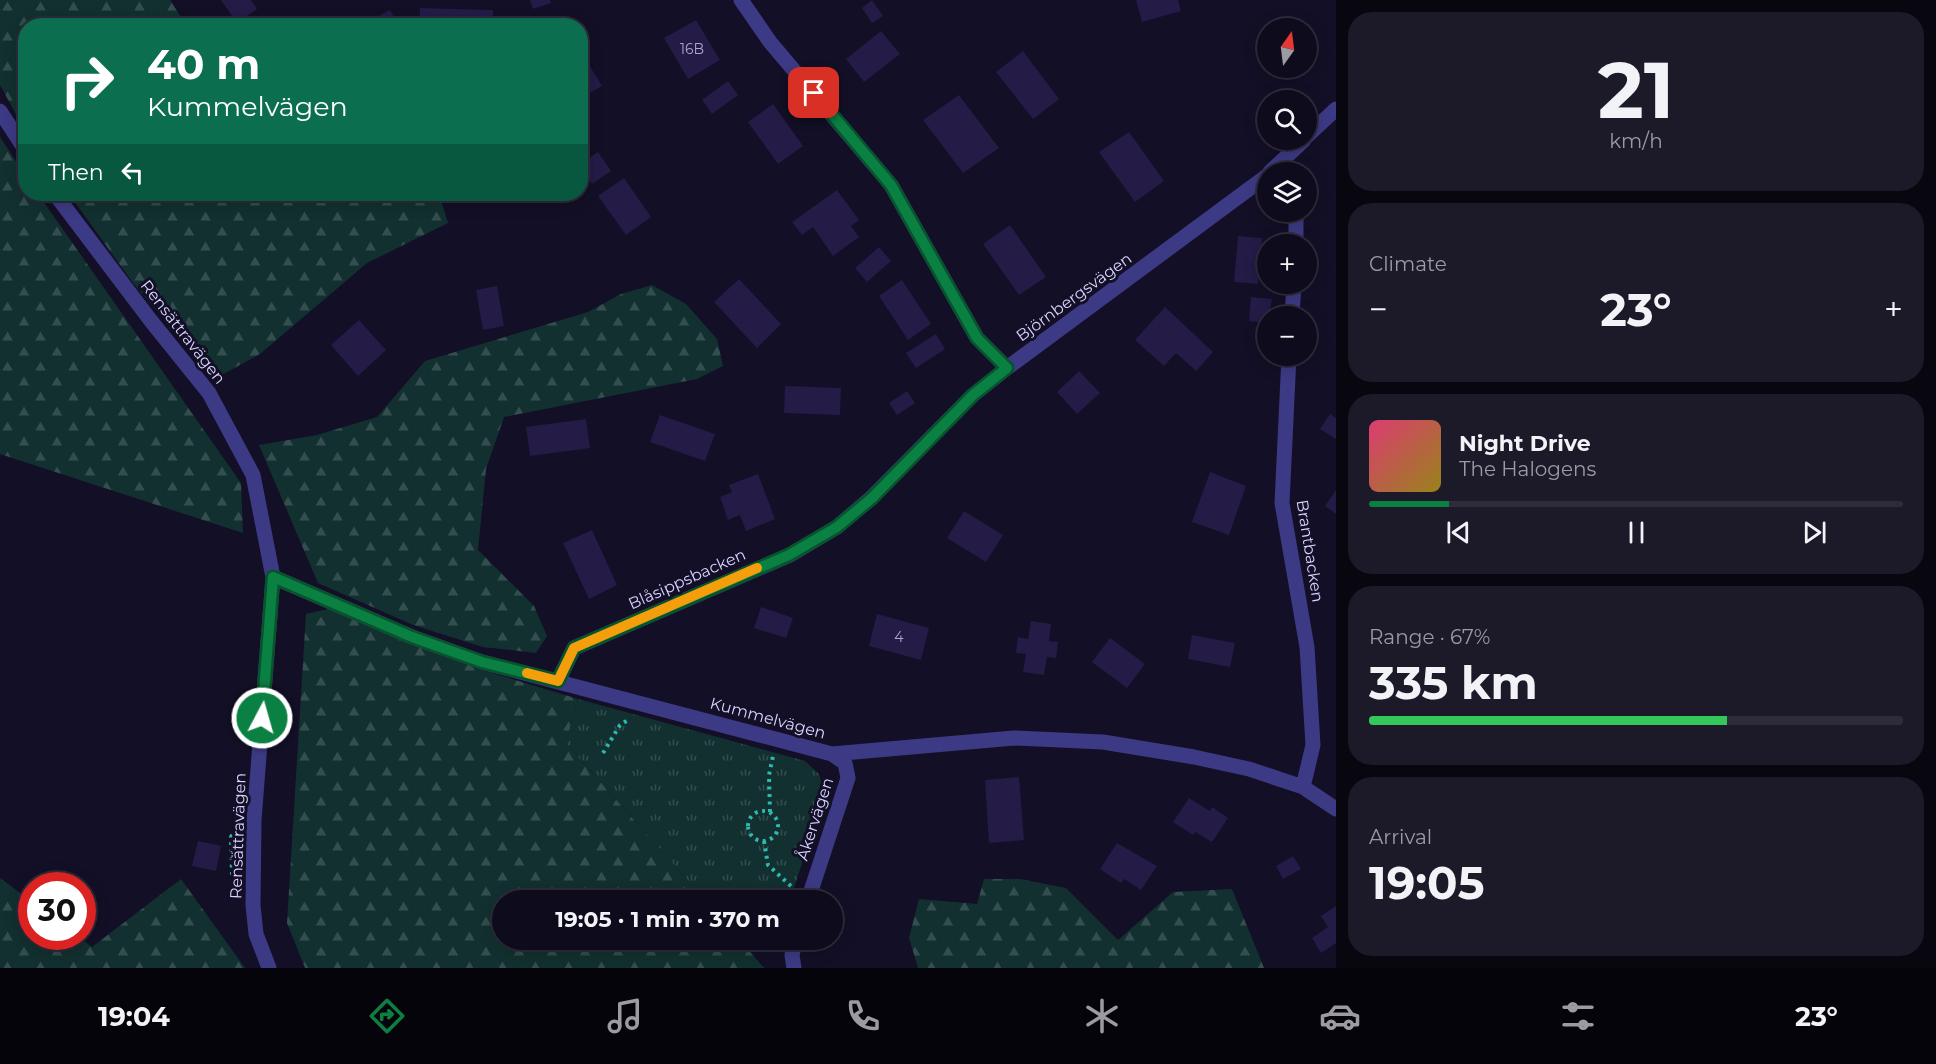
<!DOCTYPE html>
<html lang="en">
<head>
<meta charset="utf-8">
<style>
	body { margin:0; font-family:Montserrat,sans-serif; background:#1c1929; color:#f1f3f6; height:100vh; display:flex; flex-direction:column; font-size:22px; white-space:nowrap }
	* { box-sizing:border-box; margin:0 }
	p { font-size:20px; color:#9b9ba3 }
	.icon { flex:none; width:33px; height:33px; fill:none; stroke:currentColor; stroke-width:2; stroke-linecap:round; stroke-linejoin:round }
	.map { position:relative; flex:1; overflow:hidden }
	.details { display:flex; flex-direction:column; gap:12px; padding:12px; background:#08060f; width:600px }
	.details>* { flex:none }
	.top-card { position:absolute; left:18px; top:18px; width:570px; height:183px; border-radius:24px; box-shadow:0 3px 15px #0003,0 0 0 2px #2e2b3b; background:#0b6e4f; color:#fff; overflow:hidden }
	.needle { width:39px; rotate:14deg }
	.controls { position:absolute; left:1257px; top:18px; display:grid; gap:12px }
	.controls a { display:grid; place-items:center; width:60px; height:60px; border-radius:50%; background:#0e0b1c; box-shadow:0 3px 15px #0003,0 0 0 2px #2e2b3b; font-size:30px }
	.speed { position:absolute; left:18px; top:872px; display:flex; gap:12px; font-size:30px; font-weight:700; text-align:center }
	.speed>* { display:grid; place-content:center; width:78px; height:78px; border-radius:50%; background:#0e0b1c; box-shadow:0 3px 15px #0003,0 0 0 2px #2e2b3b; line-height:1 }
	.speed .limit { border:9px solid #d22; background:#fff; color:#111 }
	.pin { position:absolute; display:grid; place-items:center; width:51px; height:51px; color:#fff; margin:-26px; border-radius:12px; box-shadow:0 3px 9px #0006 }
	.me { position:absolute; width:66px; margin:-33px; rotate:6deg; stroke-linejoin:round; filter:drop-shadow(0 0 4px #0008) }
	.turn { display:flex; align-items:center; gap:21px; height:126px; padding:0 30px; font-size:27px }
	.turn .icon { width:78px; height:78px; stroke-width:2.5 }
	.turn b { display:block; font-size:42px; line-height:51px }
	.then { display:flex; align-items:center; height:57px; padding:0 30px; background:#0003; gap:12px; font-size:22px }
	.big { font-size:45px; font-weight:700; line-height:1.1 }
	.details .tile { flex:1; display:flex; flex-direction:column; justify-content:center; gap:9px; min-width:0; padding:0 21px; border-radius:24px; background:#1c1929 }
	.details .dial { align-items:center; gap:0 }
	.dial b { font-size:78px; line-height:1 }
	.song { display:flex; align-items:center; gap:18px }
	.cover { width:72px; height:72px; border-radius:9px; background:linear-gradient(135deg,hsl(340 70% 55%),hsl(50 70% 35%)) }
	.played { height:6px; border-radius:3px; background:linear-gradient(90deg,#0b8043 15%,#2e2b3b 15%) }
	.keys { display:flex; justify-content:space-around; direction:ltr }
	.heat { display:flex; justify-content:space-between; align-items:center; font-size:33px; direction:ltr }
	.charge { height:9px; border-radius:4px; background:linear-gradient(90deg,#34c759 67%,#2e2b3b 0) }
	.trip { position:absolute; left:492px; top:890px; width:351px; height:60px; border-radius:30px; background:#0e0b1c; box-shadow:0 3px 15px #0003,0 0 0 2px #2e2b3b; font-weight:700; line-height:60px; text-align:center }
	.menu { display:flex; height:96px; justify-content:space-around; align-items:center; background:#06040b; color:#9b9ba3 }
	.menu .icon { width:42px; height:42px }
	.menu .active { color:#0b8043 }
	.menu b { font-size:27px; color:#f1f3f6 }
	main { display:flex; flex:1; min-height:0 }
	.map>svg:first-child { display:block }
	.forest { fill:url(#forest-firs) }
	.park { fill:url(#park-tufts) }
	.building { fill:#241b47 }
	.lines { fill:none; stroke-linecap:round; stroke-linejoin:round }
	.path { stroke:#2fb8b0; stroke-width:4; stroke-dasharray:3 4.5; stroke-linecap:butt }
	.minor { stroke:#3d3a85; stroke-width:15 }
	.route-casing { stroke:#07532c; stroke-width:15 }
	.route { stroke:#0b8043; stroke-width:10 }
	.slow { stroke:#f59e0b; stroke-width:10 }
	.labels { text-anchor:middle; dominant-baseline:central; stroke-width:6; stroke-linejoin:round; paint-order:stroke }
	.number-label { font-size:14px; fill:#aca6d1 }
	.street-label { font-size:16px; fill:#d9d4ff; stroke:#130f26 }
</style>
</head>
<body>
<main>
<div class="map">
<svg width="1336" height="968" viewBox="0 0 1336 968">
	<defs>
		<pattern id="forest-firs" width="22" height="20" patternUnits="userSpaceOnUse" patternTransform="scale(1.5)"><rect width="22" height="20" fill="#12302f"/><path d="M5 1l3.5 6h-7zM16 11l3.5 6h-7z" fill="#344d4e"/></pattern>
		<pattern id="park-tufts" width="24" height="20" patternUnits="userSpaceOnUse" patternTransform="scale(1.5)"><rect width="24" height="20" fill="#12302f"/><path d="M3 7l-1-3M5 7V3M7 7l1-3M15 17l-1-3M17 17v-4M19 17l1-3" fill="none" stroke="#344d4e"/></pattern>
	</defs>
	<rect width="100%" height="100%" fill="#130f26"/>
	<path class="forest" d="M0 0H170L186 25 26 26 25 131 0 85Z
		M0 137 25 175 26 194H38L241 483 243 533 0 454Z
		M69 194H439L448 223 367 263 260 354 214 379 133 283Z
		M652 285 686 304 717 339 723 366 697 379 504 417 486 469 478 550 534 606 547 636 536 653 483 647 413 625 318 583 259 445 317 435 377 417 425 361 588 312 621 294Z
		M332 608 401 640 476 668 578 699 566 743 705 900H502V939H739L764 968H305L287 923 306 614Z
		M0 878 31 901 32 936H77L92 947 181 879 245 968H0Z
		M984 879H1020L1066 888 1118 940 1173 892 1232 889 1264 968H918L909 938 919 899 977 904Z"/>
	<path class="park" d="M578 699 805 761 819 774 825 793 790 900H705L566 743Z"/>
	<path class="building" d="M221 0H251L257 9 237 23Z
		M530 0H550L551 3 533 9Z
		M872 0 883 16 872 23 862 8Z
		M1136 0H1178L1181 11 1142 22Z
		M420 8 493 10V26H419Z
		M390 10 399 26H382L377 17Z
		M696 20 720 60 688 79 664 38Z
		M881 31 900 54 864 82 846 59Z
		M580 50 602 86 580 99Z
		M1023 51 1059 99 1033 119 996 72Z
		M728 81 738 95 712 114 702 100Z
		M959 95 999 148 963 173 923 120Z
		M773 104 803 146 778 164 748 122Z
		M1129 132 1164 181 1135 202 1099 152Z
		M598 152 611 171 592 184 580 164Z
		M624 178 651 217 626 235 598 196Z
		M837 190 859 220 851 226 859 237 833 256 813 227 802 235 792 222Z
		M1010 225 1046 277 1019 295 983 244Z
		M1238 236 1262 238 1258 284 1234 282Z
		M879 247 891 261 867 282 855 268Z
		M739 279 781 324 757 348 714 302Z
		M902 280 931 324 908 340 879 296Z
		M497 286 504 326 483 330 476 290Z
		M1251 297 1272 299 1268 323 1249 321Z
		M1165 307 1213 352 1196 371 1176 353 1164 366 1135 340Z
		M359 320 386 350 358 376 331 345Z
		M936 334 945 349 916 368 906 353Z
		M1079 371 1100 393 1077 414 1057 392Z
		M785 386 841 388 840 415 784 413Z
		M907 391 915 403 897 415 889 403Z
		M1330 414 1336 418V439L1320 429Z
		M660 415 715 434 705 461 650 442Z
		M586 419 590 448 530 456 526 427Z
		M1210 472 1246 486 1229 535 1192 522Z
		M758 474 775 519 746 531 740 515 728 520 720 497 732 492 729 485Z
		M1336 490V514L1325 506Z
		M964 511 1003 535 986 562 947 538Z
		M592 530 617 585 589 599 563 543Z
		M761 607 793 618 786 638 754 628Z
		M877 614 929 628 921 660 869 646Z
		M1031 621 1051 624 1049 641 1058 642 1056 658 1047 657 1044 675 1023 672 1026 654 1016 653 1018 637 1028 639Z
		M1192 635 1235 643 1230 667 1188 659Z
		M1110 638 1145 664 1127 688 1092 662Z
		M1019 777 1024 840 989 843 985 780Z
		M1189 798 1210 811 1212 807 1228 818 1212 842 1195 832 1193 835 1173 822Z
		M198 841 221 846 216 871 192 866Z
		M1117 843 1157 866 1141 890 1124 879 1121 883 1100 869Z
		M1293 856 1301 869 1283 879 1276 866Z
		M1336 906V943L1321 953 1312 938 1328 927 1321 916Z"/>
	<g class="lines">
		<path class="path" d="M603 753 620 725 628 720
			M748 826a15 15 0 1 1 30 0a15 15 0 1 1-30 0Z
			M770 812 769 775 773 756
			M764 841 768 865 793 888
			M232 875 231 837 234 832"/>
		<path class="minor" d="M741 0 770 42 891 185 977 338 1007 368 1268 175
			M0 111 26 151
			M1306 137 1336 109
			M1270 172 1304 140
			M55 194 151 321 209 393 253 475 273 577 254 820 253 905 256 934 269 968
			M1296 244V212
			M1292 316 1294 284
			M1289 356 1282 503 1307 647 1313 745 1303 787
			M273 577 412 637 482 662 832 754 1014 738 1103 742 1194 757 1249 769 1303 787 1336 809
			M558 681 574 648 790 555 837 527 871 498 973 395 1007 368
			M808 900 848 778 845 763 832 754
			M794 968 792 955 795 939"/>
	</g>
	<g class="lines">
		<g class="route-casing">
			<path id="route" d="M262 718 273 577 412 637 482 662 558 681 574 648 789 555 837 527 872 498 973 395 1007 368 977 338 891 185 814 93"/>
		</g>
		<use href="#route" class="route"/>
		<path class="slow" d="M527 673 558 681 574 648 757 568"/>
	</g>
	<g class="labels">
		<g class="number-label">
			<text x="692" y="49">16B</text>
			<text x="899" y="637">4</text>
		</g>
		<g class="street-label">
			<text transform="translate(1074 297) rotate(-36)">Björnbergsvägen</text>
			<text transform="translate(183 332) rotate(52)">Rensättravägen</text>
			<text transform="translate(1310 551) rotate(81)">Brantbacken</text>
			<text transform="translate(687 579) rotate(-24)">Blåsippsbacken</text>
			<text transform="translate(768 718) rotate(15)">Kummelvägen</text>
			<text transform="translate(815 819) rotate(-72)">Åkervägen</text>
			<text transform="translate(238 836) rotate(-88)">Rensättravägen</text>
		</g>
	</g>
</svg>
<div class="controls">
<a><svg class="needle" viewBox="-14 -14 28 28"><path d="M0-13l5 13h-10z" fill="#e53935"/><path d="M0 13l5-13h-10z" fill="#9b9ba3"/></svg></a>
<a><svg class="icon" aria-label="search" viewBox="0 0 24 24"><circle cx="10" cy="10" r="6"/><path d="M15 15l6 6"/></svg></a>
<a><svg class="icon" aria-label="layers" viewBox="0 0 24 24"><path d="M12 4l9 5-9 5-9-5zM3 14l9 5 9-5"/></svg></a>
<a>+</a>
<a>−</a>
</div>
<div class="speed"><div class="limit">30</div></div>
<div class="pin" style="left:814px;top:93px;background:#d93025"><svg class="icon" aria-label="arrive" viewBox="0 0 24 24"><path d="M6 21V4h12l-3 4 3 4H6"/></svg></div>
<svg class="me" style="left:262px;top:718px" viewBox="-20 -20 40 40"><circle r="17" fill="#0b8043" stroke="#fff" stroke-width="3"/><path d="M0-11L8 9 0 5-8 9z" fill="#fff"/></svg>
<div class="trip">19:05 · 1 min · 370 m</div>
<div class="top-card">
<div class="turn"><svg class="icon" aria-label="right" viewBox="0 0 24 24"><path d="M7 20v-9h11M14 6l5 5-5 5"/></svg><div><b>40 m</b>Kummelvägen</div></div>
<div class="then">Then<svg class="icon" aria-label="left" viewBox="0 0 24 24"><path d="M17 20v-9H6M10 6l-5 5 5 5"/></svg></div>
</div>
</div>
<section class="details">
<div class="tile dial"><b>21</b><p>km/h</p></div>
<div class="tile"><p>Climate</p>
<div class="heat"><a>−</a><b class="big">23°</b><a>+</a></div>
</div>
<div class="tile">
<div class="song"><i class="cover"></i><div><b>Night Drive</b><p>The Halogens</p></div></div>
<div class="played"></div>
<div class="keys"><svg class="icon" aria-label="previous" viewBox="0 0 24 24"><path d="M18 5L8 12l10 7zM5 5v14"/></svg><svg class="icon" aria-label="pause" viewBox="0 0 24 24"><path d="M8 5v14M16 5v14"/></svg><svg class="icon" aria-label="next" viewBox="0 0 24 24"><path d="M6 5l10 7-10 7zM19 5v14"/></svg></div>
</div>
<div class="tile"><p>Range · 67%</p><b class="big">335 km</b><div class="charge"></div></div>
<div class="tile"><p>Arrival</p><b class="big">19:05</b></div>
</section>
</main>
<nav class="menu">
<b>19:04</b>
<svg class="icon active" aria-label="directions" viewBox="0 0 24 24"><path d="M12 3l9 9-9 9-9-9zM9 14v-3h6M13 9l2 2-2 2"/></svg>
<svg class="icon" aria-label="music" viewBox="0 0 24 24"><path d="M9 18V5l10-2v13"/><circle cx="6" cy="18" r="3"/><circle cx="16" cy="16" r="3"/></svg>
<svg class="icon" aria-label="phone" viewBox="0 0 24 24"><path d="M5 4h4l2 5-3 2q2 4 5 5l2-3 5 2v4C11 20 4 13 5 4z"/></svg>
<svg class="icon" aria-label="climate" viewBox="0 0 24 24"><path d="M12 3v18M4 7l16 10M4 17L20 7"/></svg>
<svg class="icon" aria-label="car" viewBox="0 0 24 24"><path d="M5 17H2v-5l4-1 3-4h7l3 4 3 1v5h-3M9 17h6M6 11h13"/><circle cx="7" cy="17" r="2"/><circle cx="17" cy="17" r="2"/></svg>
<svg class="icon" aria-label="filters" viewBox="0 0 24 24"><path d="M4 7h16M4 17h16"/><circle cx="9" cy="7" r="2"/><circle cx="15" cy="17" r="2"/></svg>
<b>23°</b>
</nav>
</body>
</html>
